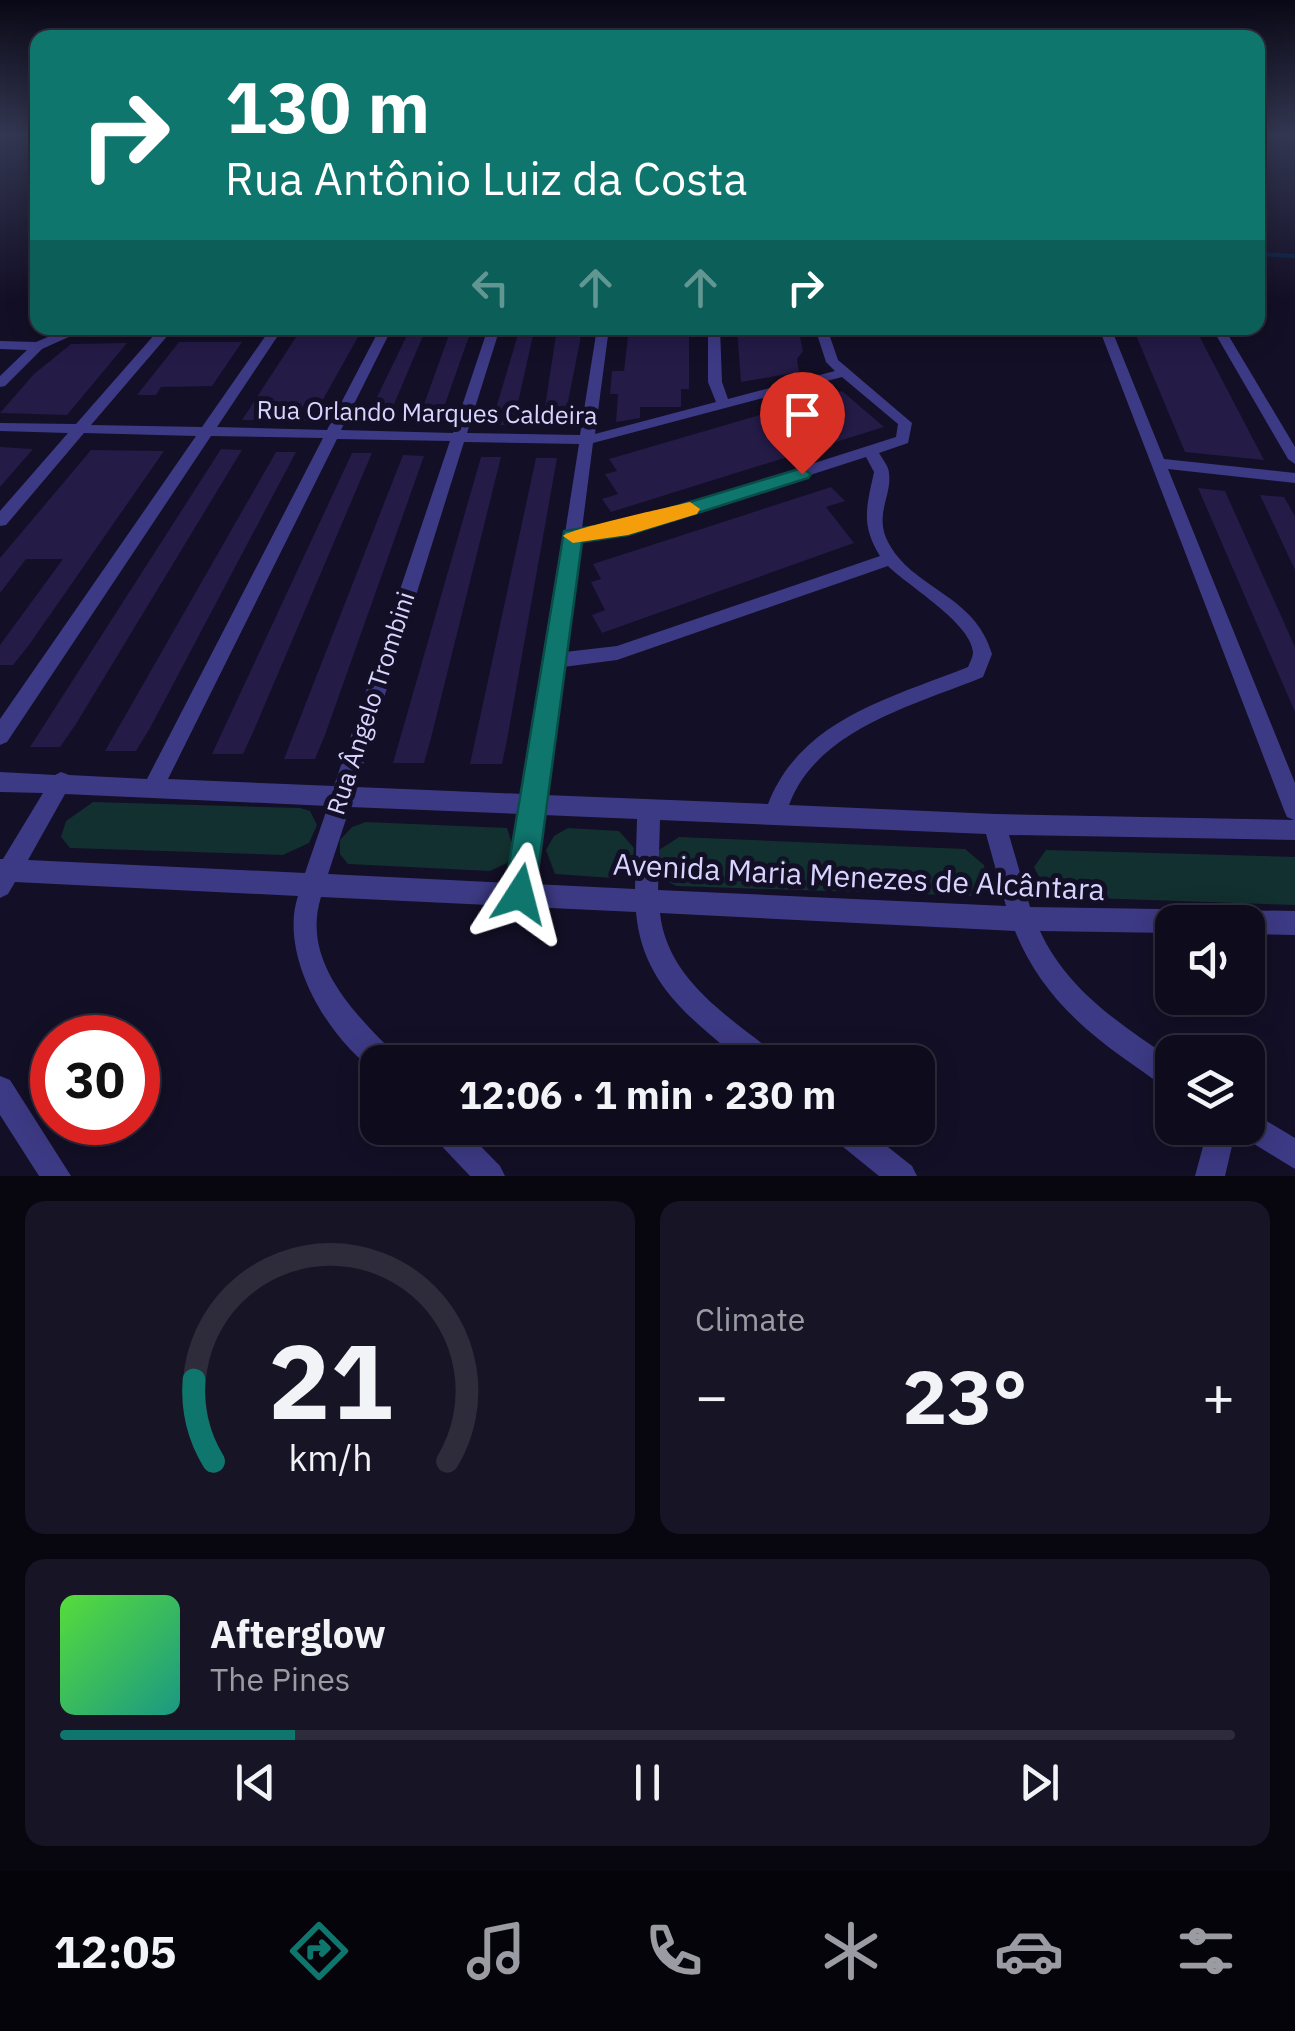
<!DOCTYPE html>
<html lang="en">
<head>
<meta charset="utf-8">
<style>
	body { margin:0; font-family:"IBM Plex Sans",sans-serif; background:#171425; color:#f1f3f6; height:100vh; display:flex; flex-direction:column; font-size:38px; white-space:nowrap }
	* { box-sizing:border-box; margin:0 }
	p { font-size:32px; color:#9b9ba3 }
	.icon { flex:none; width:55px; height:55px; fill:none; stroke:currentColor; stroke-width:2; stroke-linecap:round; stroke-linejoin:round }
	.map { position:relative; height:1176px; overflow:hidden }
	.side { display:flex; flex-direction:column; gap:25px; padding:25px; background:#08060f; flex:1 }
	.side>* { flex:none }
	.guide { position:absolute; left:30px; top:30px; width:1235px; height:305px; border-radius:20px; box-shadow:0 5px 25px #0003,0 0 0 2px #2e2b3b; background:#0f766e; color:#fff; overflow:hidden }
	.controls { position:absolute; left:1155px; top:905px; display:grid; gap:20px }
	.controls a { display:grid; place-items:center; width:110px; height:110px; border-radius:20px; background:#0e0b1c; box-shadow:0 5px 25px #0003,0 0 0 2px #2e2b3b; font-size:50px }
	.speed { position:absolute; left:30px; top:1015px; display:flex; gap:20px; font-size:50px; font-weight:700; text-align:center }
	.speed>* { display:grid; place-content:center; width:130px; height:130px; border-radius:50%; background:#0e0b1c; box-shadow:0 5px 25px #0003,0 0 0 2px #2e2b3b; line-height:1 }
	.speed .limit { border:15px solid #d22; background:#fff; color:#111 }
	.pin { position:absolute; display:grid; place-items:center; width:85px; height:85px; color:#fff; margin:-102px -42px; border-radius:50% 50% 50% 0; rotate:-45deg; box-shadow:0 0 10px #0007 }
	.pin .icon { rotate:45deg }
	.me { position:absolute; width:110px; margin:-55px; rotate:9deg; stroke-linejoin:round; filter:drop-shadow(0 0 8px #0008) }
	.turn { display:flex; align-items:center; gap:35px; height:210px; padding:0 30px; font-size:45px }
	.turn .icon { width:130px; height:130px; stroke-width:2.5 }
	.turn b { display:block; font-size:70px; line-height:85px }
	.lanes { display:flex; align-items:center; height:95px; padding:0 30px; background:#0003; justify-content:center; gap:50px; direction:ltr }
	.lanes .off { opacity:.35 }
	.big { font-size:75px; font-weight:700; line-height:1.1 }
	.side .widget { flex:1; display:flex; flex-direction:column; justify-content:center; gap:15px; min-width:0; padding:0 35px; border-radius:20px; background:#171425 }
	.side .dial { align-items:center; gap:0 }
	.dial svg { height:260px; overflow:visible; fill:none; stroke:#2e2b3b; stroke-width:7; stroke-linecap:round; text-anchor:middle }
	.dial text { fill:#f1f3f6; stroke:none }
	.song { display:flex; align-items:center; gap:30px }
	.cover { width:120px; height:120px; border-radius:15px; background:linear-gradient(135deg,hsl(110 70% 55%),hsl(170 70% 35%)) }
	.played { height:10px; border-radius:5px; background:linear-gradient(90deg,#0f766e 20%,#2e2b3b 20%) }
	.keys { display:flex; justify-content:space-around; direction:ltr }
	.heat { display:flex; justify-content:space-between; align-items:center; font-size:55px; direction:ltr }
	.side .tiles { flex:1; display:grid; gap:25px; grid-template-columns:1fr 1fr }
	.widget:last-child { grid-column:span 2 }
	.trip { position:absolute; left:360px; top:1045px; width:575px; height:100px; border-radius:20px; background:#0e0b1c; box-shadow:0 5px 25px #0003,0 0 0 2px #2e2b3b; font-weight:700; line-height:100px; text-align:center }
	.dock { display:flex; height:160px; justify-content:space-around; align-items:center; background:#06040b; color:#9b9ba3 }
	.dock .icon { width:70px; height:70px }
	.dock .current { color:#0f766e }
	.dock b { font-size:45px; color:#f1f3f6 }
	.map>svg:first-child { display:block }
	.green { fill:#12302f }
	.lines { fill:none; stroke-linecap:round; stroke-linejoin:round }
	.stream { stroke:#0a1f44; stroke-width:4 }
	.building { fill:#241b47 }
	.minor { fill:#3d3a85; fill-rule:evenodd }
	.route { fill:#0f766e; stroke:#0a4d48; stroke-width:2.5 }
	.slow { fill:#f59e0b }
	.labels { text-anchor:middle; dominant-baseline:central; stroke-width:10; stroke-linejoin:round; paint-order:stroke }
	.street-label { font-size:25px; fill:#d9d4ff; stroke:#130f26 }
	.near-street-label { font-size:30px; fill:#d9d4ff; stroke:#130f26 }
</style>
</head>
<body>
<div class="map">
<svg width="1295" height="1176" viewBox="0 0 1295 1176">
	<rect width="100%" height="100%" fill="#130f26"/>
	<path class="green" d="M93 802 300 808 310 811 317 825 309 843 283 855 70 848 61 837 66 821Z
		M366 822 507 828 514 850 507 863 490 871 348 864 340 854V840L352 827Z
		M568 828 619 831 634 848 632 865 613 878 555 874 546 850 554 836Z
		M679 837 965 849 984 865 988 891 978 896 677 886C659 879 659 867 659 850Z
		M1046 850 1295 857V905L1064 897 1042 883 1034 867Z"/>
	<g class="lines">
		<path class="stream" d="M1258 254 1295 256"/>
	</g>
	<path class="building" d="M302 328H363L311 421 242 420Z
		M472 328 438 424H417L451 329Z
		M557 328H582L580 341 563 427H542Z
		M629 328H689V389H681V407H640V418L616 422 618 394H610L612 371H624Z
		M737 328H798L803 351 797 359 799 372 741 382Z
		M1133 328 1179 333 1177 328H1195L1264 460 1185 452Z
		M410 329H426L386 423 365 422Z
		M519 331H534L513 425H491Z
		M179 342H242L212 386 161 387 156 395H137Z
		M127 343 67 415 0 413 34 374 71 344Z
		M842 391 884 427 611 512 602 499 618 494 605 474 617 471 609 459Z
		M0 447 33 449 0 487Z
		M221 449 242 450 76 724 60 747H30Z
		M91 450 164 451 29 645 13 665H0V645L63 559H26L0 593V558Z
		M276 452H296L150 728 136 751H105Z
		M352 453H372L254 730 243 754H212Z
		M403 455 424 456 325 735 315 759H284Z
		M481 457H501L431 738 424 763H393Z
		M536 458H557L507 740 502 764H470Z
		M831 487 845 501 826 507 854 543 602 633 592 615 605 610 591 582 601 579 593 564Z
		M1198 488 1225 491 1295 647V712Z
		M1260 495 1284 497 1295 516V570Z"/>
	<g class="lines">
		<path class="minor" d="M69 328H268L262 332 169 334 91 425 202 427 271 328H283L217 427 327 430 380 328H392L341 430 453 433 488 328H500L467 433 580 435 597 328H609L595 434 716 402 708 382V328H720L722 382 728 399 835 371 826 362 815 328H827L838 360 912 423 908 443 879 453C882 458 889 467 889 473 892 497 874 514 888 542 912 589 975 594 992 654L983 677C915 705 817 729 789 805L995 814 1294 820 1287 817 1284 810 1099 328H1111L1164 459 1295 473V483L1168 469 1295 783V840L1009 835 1030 907 1295 911V935L1248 934V922H1172V933L1040 931C1067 990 1121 1025 1172 1059V1089C1157 1083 1145 1073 1132 1064 1080 1028 1039 990 1015 931L660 913C667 978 725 1014 773 1052L777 1062H743C691 1019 642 984 636 912L321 897C301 960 353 1012 393 1052L397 1062H378V1073C329 1041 278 955 298 896L15 882 8 894 0 898V859H3L43 793 0 792V772L55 775 61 772 69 775 147 779 323 438 211 436 7 742 0 745V719L196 436 84 433 6 525 0 526V511L68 433 0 431V423L76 424 155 334 71 336 42 349 5 386 0 387V376L27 350 0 349V341L36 342ZM842 377 898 424 896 437 627 523 582 529 593 443ZM337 439 450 441 334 786 168 779ZM464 442 579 444 524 794 356 787ZM866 457 874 472C867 506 860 524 880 556L617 646 565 652 580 540 634 532ZM888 566C908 586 971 623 973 652 973 657 970 662 968 667 891 698 801 719 768 804L545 795 563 667 617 660ZM65 794 328 806 305 873 28 860ZM350 807 521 814 510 883 328 874ZM543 815 637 819 635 889 533 884ZM660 820 986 834 1006 906 658 890Z
			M1212 328H1224L1295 447V464L1288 459Z
			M0 1076 10 1080 71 1176H39L0 1115Z
			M1248 1110 1295 1138V1169L1238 1134 1236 1129 1225 1176H1195L1208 1128H1248Z
			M430 1128H463L500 1166 505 1176H470L434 1138Z
			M828 1128H864L912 1166 917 1176H879L832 1138Z"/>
	</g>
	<linearGradient id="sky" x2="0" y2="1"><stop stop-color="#0a0815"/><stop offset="0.45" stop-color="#333752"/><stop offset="1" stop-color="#333752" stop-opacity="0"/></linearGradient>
	<rect width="1295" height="300" fill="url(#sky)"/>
	<path class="route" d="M802 468 811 474 808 478 628 535 582 542 535 894 531 904 520 909 509 904 504 894 564 531 627 521Z"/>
	<path class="slow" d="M690 502 700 509 697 514 628 535 573 543 563 536C569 529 670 507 690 502Z"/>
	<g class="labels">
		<g class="street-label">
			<text transform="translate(427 412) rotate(1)">Rua Orlando Marques Caldeira</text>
			<text transform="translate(370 703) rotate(-72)">Rua Ângelo Trombini</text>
		</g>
		<g class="near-street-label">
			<text transform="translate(859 876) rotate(3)">Avenida Maria Menezes de Alcântara</text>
		</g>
	</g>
</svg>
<div class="controls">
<a><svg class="icon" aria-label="sound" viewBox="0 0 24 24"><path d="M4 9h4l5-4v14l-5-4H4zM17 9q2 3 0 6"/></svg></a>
<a><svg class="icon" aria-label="layers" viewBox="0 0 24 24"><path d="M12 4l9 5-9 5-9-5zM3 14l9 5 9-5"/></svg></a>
</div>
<div class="speed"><div class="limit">30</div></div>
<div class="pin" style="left:802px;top:474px;background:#d93025"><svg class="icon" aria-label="arrive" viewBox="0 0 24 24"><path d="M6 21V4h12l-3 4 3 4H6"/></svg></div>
<svg class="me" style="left:520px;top:894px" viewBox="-20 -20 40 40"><path d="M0-17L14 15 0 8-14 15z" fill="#0f766e" stroke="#fff" stroke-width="4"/></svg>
<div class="trip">12:06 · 1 min · 230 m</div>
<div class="guide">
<div class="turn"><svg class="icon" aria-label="right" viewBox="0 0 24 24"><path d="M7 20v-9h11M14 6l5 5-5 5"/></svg><div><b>130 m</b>Rua Antônio Luiz da Costa</div></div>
<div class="lanes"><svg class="icon off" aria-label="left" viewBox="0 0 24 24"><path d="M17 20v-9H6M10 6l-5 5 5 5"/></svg><svg class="icon off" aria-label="ahead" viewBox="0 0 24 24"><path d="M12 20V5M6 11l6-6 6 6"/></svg><svg class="icon off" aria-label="ahead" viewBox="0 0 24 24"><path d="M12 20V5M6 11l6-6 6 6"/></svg><svg class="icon" aria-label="right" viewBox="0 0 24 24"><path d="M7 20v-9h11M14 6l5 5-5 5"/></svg></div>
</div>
</div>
<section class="side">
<div class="tiles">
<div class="widget dial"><svg viewBox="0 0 100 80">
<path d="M14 69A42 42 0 1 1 86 69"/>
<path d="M14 69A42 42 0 0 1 8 44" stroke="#0f766e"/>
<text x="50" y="56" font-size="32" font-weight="700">21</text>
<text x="50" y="72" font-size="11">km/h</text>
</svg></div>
<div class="widget"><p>Climate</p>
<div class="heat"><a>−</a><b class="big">23°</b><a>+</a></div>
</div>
<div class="widget">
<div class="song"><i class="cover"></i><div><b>Afterglow</b><p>The Pines</p></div></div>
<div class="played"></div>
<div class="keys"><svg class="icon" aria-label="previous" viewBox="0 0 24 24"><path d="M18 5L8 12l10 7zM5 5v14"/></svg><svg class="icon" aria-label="pause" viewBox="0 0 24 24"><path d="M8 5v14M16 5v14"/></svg><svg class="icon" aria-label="next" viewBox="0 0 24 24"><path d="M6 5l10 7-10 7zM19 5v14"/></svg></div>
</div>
</div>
</section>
<nav class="dock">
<b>12:05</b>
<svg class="icon current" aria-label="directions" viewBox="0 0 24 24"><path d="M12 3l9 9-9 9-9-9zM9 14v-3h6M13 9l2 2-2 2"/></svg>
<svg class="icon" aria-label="music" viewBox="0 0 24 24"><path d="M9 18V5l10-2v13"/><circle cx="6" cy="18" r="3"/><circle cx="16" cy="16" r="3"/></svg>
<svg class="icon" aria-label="phone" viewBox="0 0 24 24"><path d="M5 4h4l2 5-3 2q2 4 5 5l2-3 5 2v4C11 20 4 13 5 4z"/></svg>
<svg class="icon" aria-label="climate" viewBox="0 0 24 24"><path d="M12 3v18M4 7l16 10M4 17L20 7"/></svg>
<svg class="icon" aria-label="car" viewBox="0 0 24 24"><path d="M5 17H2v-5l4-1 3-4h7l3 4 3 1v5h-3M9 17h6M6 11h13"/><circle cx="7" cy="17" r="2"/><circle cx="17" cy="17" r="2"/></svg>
<svg class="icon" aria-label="filters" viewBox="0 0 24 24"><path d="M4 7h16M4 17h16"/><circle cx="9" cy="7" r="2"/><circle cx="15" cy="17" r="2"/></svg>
</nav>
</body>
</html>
